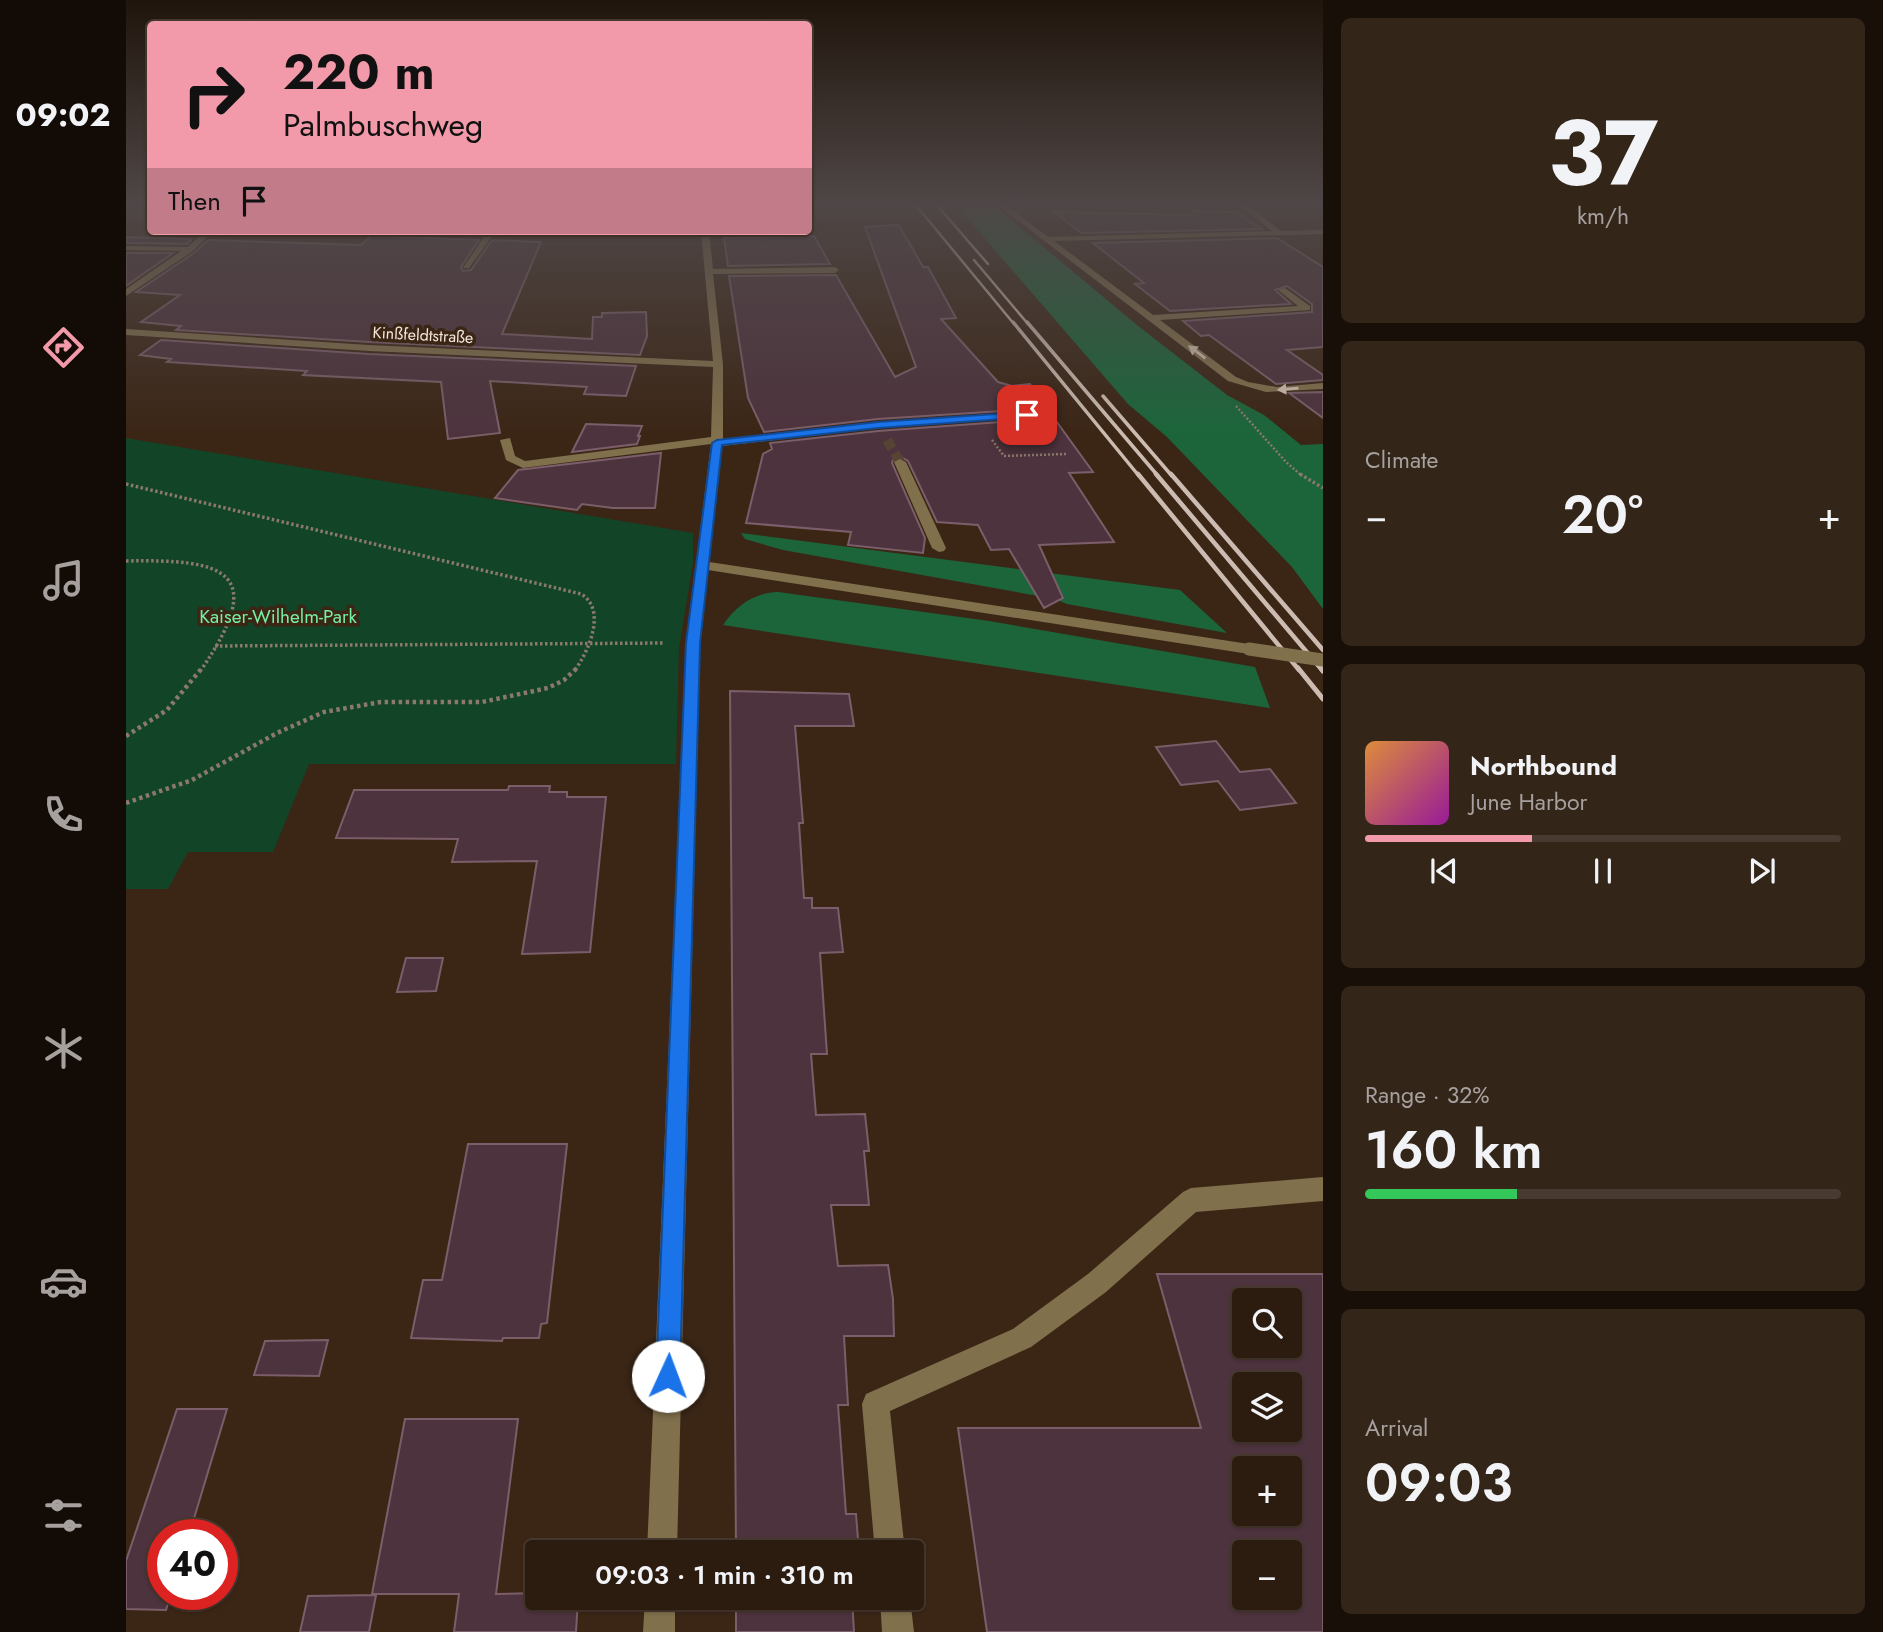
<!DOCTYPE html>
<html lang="en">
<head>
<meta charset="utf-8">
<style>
	body { margin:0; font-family:Jost,sans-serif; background:#342519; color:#f1f3f6; height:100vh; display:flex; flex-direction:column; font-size:26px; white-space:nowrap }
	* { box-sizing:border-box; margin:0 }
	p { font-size:23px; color:#a6a19f }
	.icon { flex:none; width:38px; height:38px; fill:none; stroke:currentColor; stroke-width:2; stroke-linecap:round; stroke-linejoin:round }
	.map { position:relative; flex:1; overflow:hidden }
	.sheet { display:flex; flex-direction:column; gap:18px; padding:18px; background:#180f09; width:560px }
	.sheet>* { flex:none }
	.hud { position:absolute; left:21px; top:21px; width:665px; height:214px; border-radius:7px; box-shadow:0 2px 5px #0004,0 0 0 2px #483a30; background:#f39aaa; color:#111; overflow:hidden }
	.fabs { position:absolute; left:1106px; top:1288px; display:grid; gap:14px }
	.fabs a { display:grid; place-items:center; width:70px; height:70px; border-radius:7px; background:#2c1c10; box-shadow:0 2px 5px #0004,0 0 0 2px #483a30; font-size:35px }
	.speed { position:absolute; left:21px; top:1519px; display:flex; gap:14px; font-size:35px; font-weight:700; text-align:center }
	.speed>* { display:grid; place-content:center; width:91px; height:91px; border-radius:50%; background:#2c1c10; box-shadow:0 2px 5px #0004,0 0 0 2px #483a30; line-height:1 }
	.speed .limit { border:10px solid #d22; background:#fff; color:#111 }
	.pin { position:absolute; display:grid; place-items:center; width:60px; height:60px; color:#fff; margin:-30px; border-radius:14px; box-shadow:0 4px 10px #0006 }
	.me { position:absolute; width:77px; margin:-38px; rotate:2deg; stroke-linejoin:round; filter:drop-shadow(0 0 5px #0008) }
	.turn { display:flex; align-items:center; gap:24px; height:147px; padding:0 21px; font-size:32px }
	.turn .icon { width:91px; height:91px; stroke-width:2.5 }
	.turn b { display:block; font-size:49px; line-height:60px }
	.then { display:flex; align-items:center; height:66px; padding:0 21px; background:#0003; gap:14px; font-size:26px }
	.big { font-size:52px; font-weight:600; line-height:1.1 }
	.sheet .tile { flex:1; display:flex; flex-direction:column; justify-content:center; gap:10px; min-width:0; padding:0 24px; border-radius:10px; background:#342519 }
	.sheet .dial { align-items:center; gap:0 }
	.dial b { font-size:91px; line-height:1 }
	.song { display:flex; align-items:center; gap:21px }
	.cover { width:84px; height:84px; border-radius:10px; background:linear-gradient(135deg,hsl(30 70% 55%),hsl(300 70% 35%)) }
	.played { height:7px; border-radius:4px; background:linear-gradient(90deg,#f39aaa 35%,#483a30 35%) }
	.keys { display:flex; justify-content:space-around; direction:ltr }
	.heat { display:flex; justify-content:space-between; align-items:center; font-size:38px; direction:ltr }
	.charge { height:10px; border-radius:5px; background:linear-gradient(90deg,#34c759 32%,#483a30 0) }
	.trip { position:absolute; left:399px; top:1540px; width:399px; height:70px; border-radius:7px; background:#2c1c10; box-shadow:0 2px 5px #0004,0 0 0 2px #483a30; font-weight:600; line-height:70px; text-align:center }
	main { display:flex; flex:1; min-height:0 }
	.menu { display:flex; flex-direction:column; width:126px; justify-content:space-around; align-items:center; background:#120b06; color:#a6a19f }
	.menu .icon { width:49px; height:49px }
	.menu .selected { color:#f39aaa }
	.menu b { font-size:32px; color:#f1f3f6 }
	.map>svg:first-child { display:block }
	.green { fill:#124427 }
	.forest { fill:#1c653b }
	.building { fill:#4d333d; stroke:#7b5e69; stroke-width:2; fill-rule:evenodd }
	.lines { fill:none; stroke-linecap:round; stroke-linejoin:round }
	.minor-tunnel { stroke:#574334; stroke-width:10; stroke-dasharray:10 5; stroke-linecap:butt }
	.path-far2 { stroke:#8b796c; stroke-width:2.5; stroke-dasharray:2 2; stroke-linecap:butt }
	.path-far1 { stroke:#8b796c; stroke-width:3.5; stroke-dasharray:2.5 2.5; stroke-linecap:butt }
	.path { stroke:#8b796c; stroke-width:4.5; stroke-dasharray:3.5 3.5; stroke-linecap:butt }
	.minor { fill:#81704c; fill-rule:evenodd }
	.rail-far3 { stroke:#cbbbb0; stroke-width:2.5 }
	.rail-far2 { stroke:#cbbbb0; stroke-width:3.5 }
	.rail-far1 { stroke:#cbbbb0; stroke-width:4.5 }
	.rail { stroke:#cbbbb0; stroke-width:5 }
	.minor-bridge { stroke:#81704c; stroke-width:13 }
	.oneway { fill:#d1c2b0 }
	.route { fill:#1a73e8; stroke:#114b97; stroke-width:2 }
	.labels { text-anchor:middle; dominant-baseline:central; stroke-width:7; stroke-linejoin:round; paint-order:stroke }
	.far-street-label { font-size:16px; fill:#f3e5db; stroke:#3b2616 }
	.park-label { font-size:19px; fill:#76efa3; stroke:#3b2616 }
</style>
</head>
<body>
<main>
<nav class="menu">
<b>09:02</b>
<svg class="icon selected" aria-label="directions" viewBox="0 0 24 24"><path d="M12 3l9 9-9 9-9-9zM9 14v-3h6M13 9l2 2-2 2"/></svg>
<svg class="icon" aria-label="music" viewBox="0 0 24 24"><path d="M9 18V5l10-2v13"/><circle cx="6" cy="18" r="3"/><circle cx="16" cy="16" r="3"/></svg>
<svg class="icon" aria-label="phone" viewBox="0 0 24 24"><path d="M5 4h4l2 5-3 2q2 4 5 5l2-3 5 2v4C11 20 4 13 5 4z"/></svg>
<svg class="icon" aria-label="climate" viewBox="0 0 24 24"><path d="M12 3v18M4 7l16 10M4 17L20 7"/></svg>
<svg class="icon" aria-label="car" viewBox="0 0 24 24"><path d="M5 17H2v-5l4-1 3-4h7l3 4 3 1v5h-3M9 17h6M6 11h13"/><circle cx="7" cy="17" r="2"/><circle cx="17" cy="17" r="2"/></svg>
<svg class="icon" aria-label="filters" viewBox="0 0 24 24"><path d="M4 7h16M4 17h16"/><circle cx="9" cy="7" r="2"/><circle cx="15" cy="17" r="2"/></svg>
</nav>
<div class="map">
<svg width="1197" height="1632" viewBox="0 0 1197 1632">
	<rect width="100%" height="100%" fill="#3b2616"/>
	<path class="green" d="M0 438 567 533V563L553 648 550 764H183L147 852H62L42 889H0Z"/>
	<path class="forest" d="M829 204H866L1011 325 1101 395 1138 415 1175 445 1197 444V609L1166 567 1041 437 1002 404Z
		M615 533 1054 590 1101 633 941 604 929 599 657 550 619 539Z
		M652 592 863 621 1129 667 1144 708 597 625C611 605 627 593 652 592Z"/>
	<path class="building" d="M1065 211 1110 212 1136 229 955 233 928 212 1067 215Z
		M773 225 797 267H802L830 318 815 319 872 382 886 386 904 384 921 408 752 419 638 432 622 398 603 276 710 275 769 377 790 367 739 227Z
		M245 236 353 240 335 267 337 271 345 270 366 240 415 242 376 334 466 339 467 317H476V313L520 312 521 336 514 355 243 342 50 330 55 326 15 322 54 295 10 292 68 253 82 240 235 245Z
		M688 236 704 264 602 266 598 238Z
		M0 237 66 239 61 244 0 243Z
		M1151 238 1197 267V347L1161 350 1197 375V380L1150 384 1083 335 1075 336 1057 321 1186 312V304L1161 286 1149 290 1165 304 1044 311 1009 284 1018 283 967 243Z
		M0 253H47L0 286Z
		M35 340 243 354 510 366 500 396 458 394 461 387 364 381 374 433 322 439 315 382 177 375 181 371 41 362 45 359 14 355Z
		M1197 392V418L1163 393Z
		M928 418 967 472 943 473 988 542 913 545 937 598 918 608 883 549 865 550 852 525 811 522 782 461 775 457 767 460 766 463 799 538 797 553 722 545 725 532 620 523 637 454 646 449 644 443 752 431Z
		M460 424 516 426 512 436H514L511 444 446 452Z
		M535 453 529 508H487L456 504 451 510 369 498 392 470Z
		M604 691 723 694 728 726H669L677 823H673L678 898H686V908H712L717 952 694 953 701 1054H685L690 1115 739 1114 743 1151H738L743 1205H705L712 1266 762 1265 767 1299 768 1336H718L722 1405H712L720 1514H730L733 1552H610Z
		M1090 741 1114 772 1144 769 1170 803 1114 810 1092 781 1055 785 1030 747Z
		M383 786H424L423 792H441V797H480L464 952 396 954 411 861 326 862 332 839 210 838 228 790H382Z
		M280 958H317L310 991 271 992Z
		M342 1144H441L421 1323 415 1324 413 1338H377L376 1341 285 1338 297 1280H316Z
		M1031 1274H1197V1632H861L832 1428H1075ZM1118 1300H1164V1346H1118ZM1118 1384H1164V1430H1118ZM1118 1468H1164V1514H1118ZM1118 1552H1164V1598H1118Z
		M202 1340 193 1376 128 1375 139 1341Z
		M51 1409H101L63 1535H37V1594H45L40 1610 0 1609V1561Z
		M279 1419H392L370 1594 411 1593V1598H452L450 1632H328L333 1594H246Z
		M250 1595 243 1632H174L182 1596Z
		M610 1598H726L728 1632H610Z"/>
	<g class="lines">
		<path class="minor-tunnel" d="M761 440 774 462"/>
		<path class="path-far2" d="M1110 406 1160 462 1176 476
			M866 440 878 456 941 454"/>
		<path class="path-far1" d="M1174 474 1197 488
			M0 484 455 594C481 609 463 651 449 670
			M0 561C97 559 144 570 75 670
			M89 646 539 643"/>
		<path class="path" d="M0 736 41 710 76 668
			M0 803 66 780 151 733 198 712 255 702H356L422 688 438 680 451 668"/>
		<path class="minor" d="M870 204H879L922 237 1146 231 1111 204H1120L1155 231 1197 230V234L928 241 1027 315 1172 306 1152 290 1159 288 1184 306V310L1034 320 1110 377 1122 382 1151 387 1197 383V389L1140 392 1102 381Z
			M79 231H87L67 251 0 296V289L55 251 0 250V246L62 247Z
			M362 231H370L343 268H337Z
			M575 231H583L587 269 709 267 713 270 709 273 587 274 597 364V439L752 422 926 410 931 413 926 416 752 428 596 446 583 562 1123 644 1130 649 1123 654 582 570 574 643 551 1552H521L560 643 585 444 397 468 380 460 374 440 384 438 389 456 399 461 585 437 587 367 243 351 0 335V329L243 345 587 361Z
			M774 459 780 462 820 548 818 551 813 552 806 548 768 462Z
			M1197 1177V1201L1070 1212 980 1292 905 1347 764 1411 779 1552H749L736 1404 740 1394 887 1329 962 1274 1057 1192 1065 1188Z
			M519 1598H549V1632H517Z
			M754 1598H784L788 1632H756Z"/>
		<path class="rail-far3" d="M789 204 888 324
			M810 204 862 264
			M848 260 902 324"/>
		<path class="rail-far2" d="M887 322 1013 476
			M901 322 1032 476
			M977 396 1046 476"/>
		<path class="rail-far1" d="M1012 474 1173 670
			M1030 474 1196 670
			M1045 474 1197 650"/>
		<path class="rail" d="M1172 668 1197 699
			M1195 668 1197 671"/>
		<path class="minor-bridge" d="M1123 649 1197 660"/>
	</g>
	<defs><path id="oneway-solid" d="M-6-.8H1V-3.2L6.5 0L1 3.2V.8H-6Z" transform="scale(1.75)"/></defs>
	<g class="oneway">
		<use href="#oneway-solid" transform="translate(1071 352) rotate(-143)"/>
		<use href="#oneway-solid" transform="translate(1162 389) rotate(175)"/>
	</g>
	<linearGradient id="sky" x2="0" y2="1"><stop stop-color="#20150c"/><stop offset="0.47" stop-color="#4f4747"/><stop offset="1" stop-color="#4f4747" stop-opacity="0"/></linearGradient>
	<rect width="1197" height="432" fill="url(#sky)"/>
	<path class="route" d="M901 412 906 415 905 417 752 428 596 445 574 643 554 1376 551 1384 542 1388 533 1384 530 1376 560 643 586 443 591 440 752 422Z"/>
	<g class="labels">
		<g class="far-street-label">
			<text transform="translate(297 335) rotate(3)">Kinßfeldtstraße</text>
		</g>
		<g class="park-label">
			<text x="152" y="616">Kaiser-Wilhelm-Park</text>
		</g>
	</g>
</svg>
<div class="fabs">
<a><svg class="icon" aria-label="search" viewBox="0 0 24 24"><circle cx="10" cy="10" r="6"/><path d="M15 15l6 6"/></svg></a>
<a><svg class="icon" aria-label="layers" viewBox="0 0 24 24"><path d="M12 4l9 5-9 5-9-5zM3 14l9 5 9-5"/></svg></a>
<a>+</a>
<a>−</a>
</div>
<div class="speed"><div class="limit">40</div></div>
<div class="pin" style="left:901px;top:415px;background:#d93025"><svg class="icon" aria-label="arrive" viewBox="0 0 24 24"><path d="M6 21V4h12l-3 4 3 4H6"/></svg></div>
<svg class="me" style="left:542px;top:1376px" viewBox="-20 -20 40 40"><circle r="19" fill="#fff"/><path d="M0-13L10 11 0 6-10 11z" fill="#1a73e8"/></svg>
<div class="trip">09:03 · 1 min · 310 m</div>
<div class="hud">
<div class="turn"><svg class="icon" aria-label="right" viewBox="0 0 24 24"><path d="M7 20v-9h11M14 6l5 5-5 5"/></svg><div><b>220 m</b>Palmbuschweg</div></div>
<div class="then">Then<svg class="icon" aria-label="arrive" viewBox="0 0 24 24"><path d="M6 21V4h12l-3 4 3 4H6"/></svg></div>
</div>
</div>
<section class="sheet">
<div class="tile dial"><b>37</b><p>km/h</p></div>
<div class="tile"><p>Climate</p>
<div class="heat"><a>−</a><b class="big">20°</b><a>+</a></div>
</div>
<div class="tile">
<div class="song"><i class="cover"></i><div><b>Northbound</b><p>June Harbor</p></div></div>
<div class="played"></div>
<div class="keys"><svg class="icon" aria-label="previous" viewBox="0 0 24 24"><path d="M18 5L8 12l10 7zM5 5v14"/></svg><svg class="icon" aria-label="pause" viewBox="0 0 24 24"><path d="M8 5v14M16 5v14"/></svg><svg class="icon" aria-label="next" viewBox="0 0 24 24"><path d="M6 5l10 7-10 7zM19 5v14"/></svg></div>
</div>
<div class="tile"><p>Range · 32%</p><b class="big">160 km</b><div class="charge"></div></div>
<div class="tile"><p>Arrival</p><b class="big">09:03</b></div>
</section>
</main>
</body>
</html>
